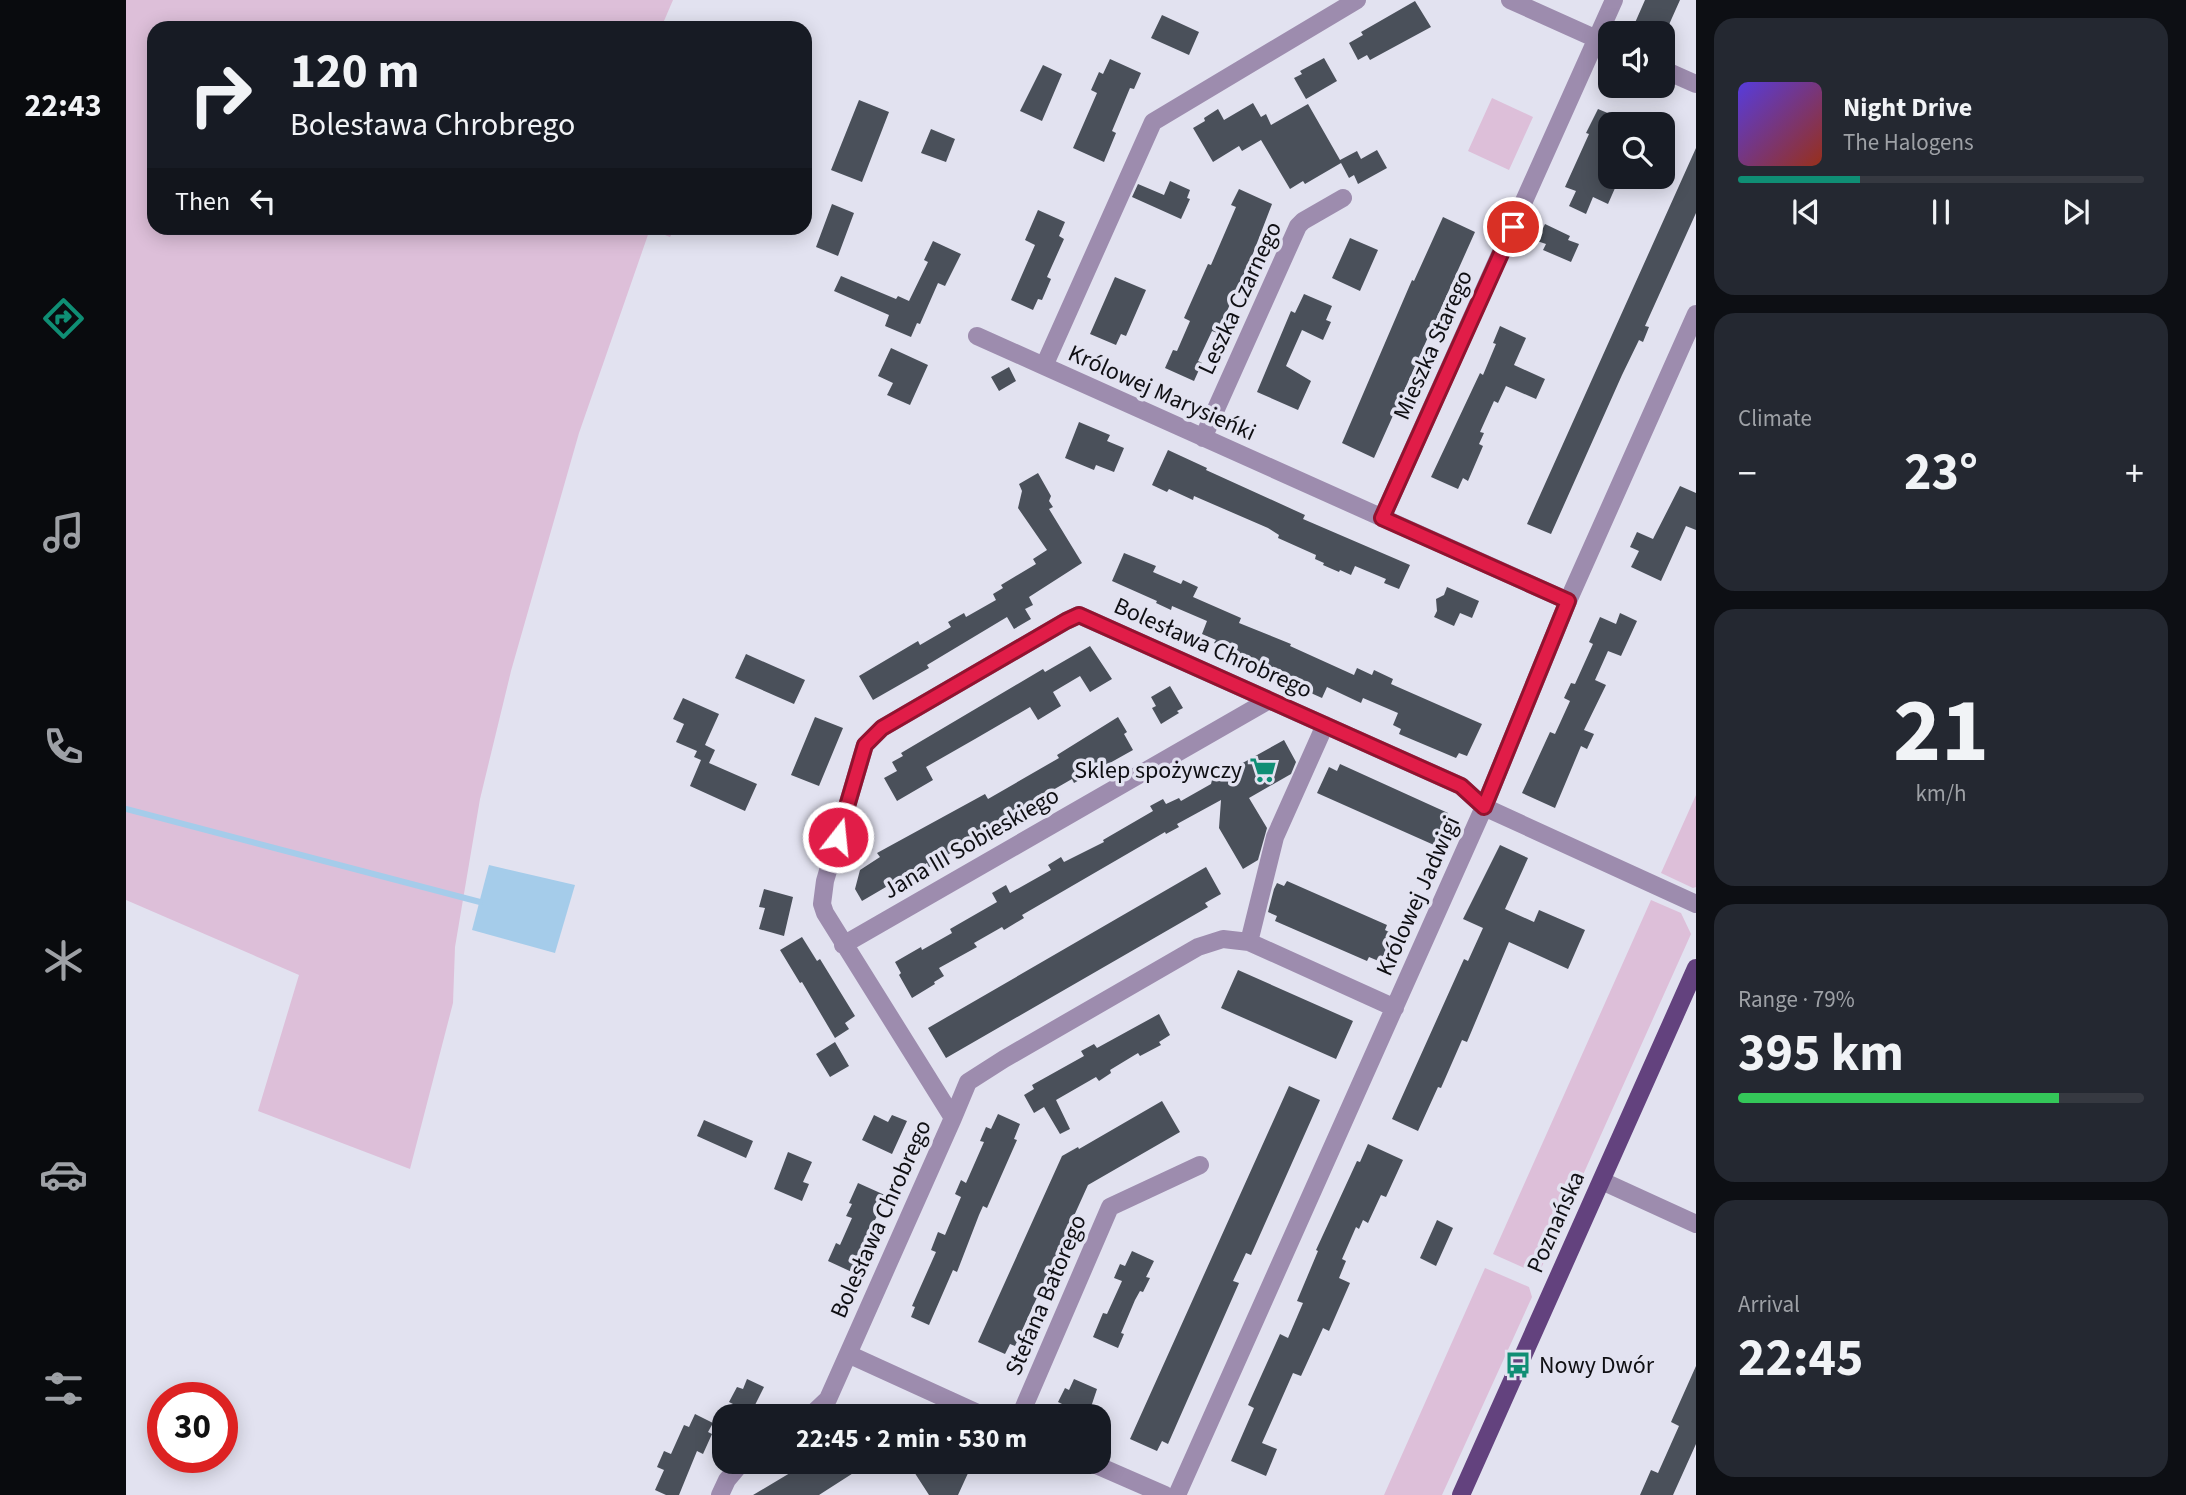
<!DOCTYPE html>
<html lang="en">
<head>
<meta charset="utf-8">
<style>
	body { margin:0; font-family:"Source Sans 3",sans-serif; background:#242831; color:#f1f3f6; height:100vh; display:flex; flex-direction:column; font-size:26px; white-space:nowrap }
	* { box-sizing:border-box; margin:0 }
	p { font-size:23px; color:#9ea1a6 }
	.icon { flex:none; width:38px; height:38px; fill:none; stroke:currentColor; stroke-width:2; stroke-linecap:round; stroke-linejoin:round }
	.map { position:relative; flex:1; overflow:hidden }
	.side { display:flex; flex-direction:column; gap:18px; padding:18px; background:#0d0f14; width:490px }
	.side>* { flex:none }
	.top-card { position:absolute; left:21px; top:21px; width:665px; height:214px; border-radius:21px; box-shadow:0 4px 18px #0003; background:#171b24; color:#f1f3f6; overflow:hidden }
	.tools { position:absolute; left:1472px; top:21px; display:grid; gap:14px }
	.tools a { display:grid; place-items:center; width:77px; height:77px; border-radius:14px; background:#171b24; box-shadow:0 4px 18px #0003; font-size:35px }
	.speed { position:absolute; left:21px; top:1382px; display:flex; gap:14px; font-size:35px; font-weight:700; text-align:center }
	.speed>* { display:grid; place-content:center; width:91px; height:91px; border-radius:50%; background:#171b24; box-shadow:0 4px 18px #0003; line-height:1 }
	.speed .limit { border:10px solid #d22; background:#fff; color:#111 }
	.pin { position:absolute; display:grid; place-items:center; width:60px; height:60px; color:#fff; margin:-30px; border:4px solid #fff; border-radius:50%; box-shadow:0 2px 7px #0007 }
	.me { position:absolute; width:77px; margin:-38px; rotate:16deg; stroke-linejoin:round; filter:drop-shadow(0 0 5px #0008) }
	.turn { display:flex; align-items:center; gap:24px; height:147px; padding:0 28px; font-size:32px }
	.turn .icon { width:91px; height:91px; stroke-width:2.5 }
	.turn b { display:block; font-size:49px; line-height:60px }
	.then { display:flex; align-items:center; height:66px; padding:0 28px; background:#0003; gap:14px; font-size:26px }
	.big { font-size:52px; font-weight:700; line-height:1.1 }
	.side .widget { flex:1; display:flex; flex-direction:column; justify-content:center; gap:10px; min-width:0; padding:0 24px; border-radius:21px; background:#242831 }
	.side .dial { align-items:center; gap:0 }
	.dial b { font-size:91px; line-height:1 }
	.song { display:flex; align-items:center; gap:21px }
	.cover { width:84px; height:84px; border-radius:10px; background:linear-gradient(135deg,hsl(250 70% 55%),hsl(10 70% 35%)) }
	.played { height:7px; border-radius:4px; background:linear-gradient(90deg,#0f8e74 30%,#363941 30%) }
	.keys { display:flex; justify-content:space-around; direction:ltr }
	.heat { display:flex; justify-content:space-between; align-items:center; font-size:38px; direction:ltr }
	.charge { height:10px; border-radius:5px; background:linear-gradient(90deg,#34c759 79%,#363941 0) }
	.trip { position:absolute; left:586px; top:1404px; width:399px; height:70px; border-radius:21px; background:#171b24; box-shadow:0 4px 18px #0003; font-weight:700; line-height:70px; text-align:center }
	main { display:flex; flex:1; min-height:0 }
	.dock { display:flex; flex-direction:column; width:126px; justify-content:space-around; align-items:center; background:#090b0e; color:#9ea1a6 }
	.dock .icon { width:49px; height:49px }
	.dock .active { color:#0f8e74 }
	.dock b { font-size:32px; color:#f1f3f6 }
	.map>svg:first-child { display:block }
	.green { fill:#ddbfd9 }
	.water { fill:#a5ccea }
	.lines { fill:none; stroke-linecap:round; stroke-linejoin:round }
	.stream { stroke:#a5ccea; stroke-width:6 }
	.building { fill:#4a505a }
	.minor { stroke:#9d8cae; stroke-width:18 }
	.major { stroke:#63427e; stroke-width:18 }
	.route-casing { stroke:#92132f; stroke-width:18 }
	.route { stroke:#e11d48; stroke-width:12 }
	.labels { text-anchor:middle; dominant-baseline:central; stroke-width:7; stroke-linejoin:round; paint-order:stroke }
	.street-label { font-size:24px; fill:#0f0f13; stroke:#e2e2f0 }
	.poi-label { font-size:24px; fill:#0f0f13; stroke:#e2e2f0; text-anchor:end }
</style>
</head>
<body>
<main>
<nav class="dock">
<b>22:43</b>
<svg class="icon active" aria-label="directions" viewBox="0 0 24 24"><path d="M12 3l9 9-9 9-9-9zM9 14v-3h6M13 9l2 2-2 2"/></svg>
<svg class="icon" aria-label="music" viewBox="0 0 24 24"><path d="M9 18V5l10-2v13"/><circle cx="6" cy="18" r="3"/><circle cx="16" cy="16" r="3"/></svg>
<svg class="icon" aria-label="phone" viewBox="0 0 24 24"><path d="M5 4h4l2 5-3 2q2 4 5 5l2-3 5 2v4C11 20 4 13 5 4z"/></svg>
<svg class="icon" aria-label="climate" viewBox="0 0 24 24"><path d="M12 3v18M4 7l16 10M4 17L20 7"/></svg>
<svg class="icon" aria-label="car" viewBox="0 0 24 24"><path d="M5 17H2v-5l4-1 3-4h7l3 4 3 1v5h-3M9 17h6M6 11h13"/><circle cx="7" cy="17" r="2"/><circle cx="17" cy="17" r="2"/></svg>
<svg class="icon" aria-label="filters" viewBox="0 0 24 24"><path d="M4 7h16M4 17h16"/><circle cx="9" cy="7" r="2"/><circle cx="15" cy="17" r="2"/></svg>
</nav>
<div class="map">
<svg width="1570" height="1495" viewBox="0 0 1570 1495">
	<rect width="100%" height="100%" fill="#e2e2f0"/>
	<path class="green" d="M0 0H547L535 28H28V228H549L544 237 524 229 453 433 385 671 354 799 329 947 327 1003 284 1169 132 1111 173 975 0 900Z
		M1366 98 1407 117 1383 170 1342 151Z
		M1570 795V887L1567 888 1535 873Z
		M1525 900 1555 913 1565 934 1413 1273 1405 1271 1367 1254Z
		M1359 1268 1403 1287 1406 1297 1316 1495H1258Z"/>
	<path class="water" d="M363 865 449 885 429 953 346 930Z"/>
	<g class="lines">
		<path class="stream" d="M0 809 354 902"/>
	</g>
	<path class="building" d="M1519 0H1554L1537 38 1536 33H1527L1508 25Z
		M1289 1 1305 27 1244 60 1241 55 1232 60 1223 43 1237 35 1235 32Z
		M1036 15 1073 32 1063 55 1025 38Z
		M1198 58 1211 81 1180 99 1168 78 1176 74 1174 71Z
		M984 59 1015 73 1008 89 1004 88 986 131 990 133 978 162 947 148 971 93 965 90 973 72 977 74Z
		M917 65 936 74 916 121 894 111Z
		M733 100 763 112 736 182 705 170Z
		M1127 103 1135 117 1140 114 1145 125 1182 104 1214 160 1231 151 1235 159 1251 150 1261 168 1232 184 1228 175 1223 178 1215 163 1179 184 1177 181 1164 189 1135 140 1116 151 1113 146 1087 162 1067 128 1079 121 1078 118 1092 109 1098 120Z
		M1472 109 1484 114V177L1493 179 1482 204 1467 197 1460 214 1443 206 1450 191 1439 187 1463 134 1460 133Z
		M805 129 829 139 820 162 795 153Z
		M1570 148V213L1519 326 1523 327 1517 342 1513 340 1496 375 1425 534 1401 524Z
		M1044 181 1064 190 1061 198 1064 199 1055 219 1006 197 1012 184 1038 195Z
		M1113 189 1146 204 1126 256 1091 333 1086 331 1072 361 1076 363 1068 381 1039 368 1047 350 1051 351 1064 321 1058 318 1082 264 1085 265 1110 207 1105 205Z
		M706 204 728 213 712 256 690 247Z
		M912 210 939 222 933 236 938 239 921 277 925 279 916 300 912 299 907 310 885 300 909 245 899 240Z
		M1317 217 1349 232 1248 458 1216 443 1286 280 1288 281Z
		M1419 224 1444 236 1442 240 1453 244 1445 262 1417 250 1420 244 1411 241Z
		M1224 238 1252 250 1234 291 1206 278Z
		M807 241 835 254 819 286 812 283 794 324 791 323 785 337 759 326 763 315 708 291 715 276 770 299 772 296 783 301 802 262 798 260Z
		M989 277 1020 290 1000 336 995 334 990 345 964 334Z
		M1178 294 1206 306 1200 320 1205 322 1197 340 1176 330 1160 366 1185 381 1172 410 1131 392 1165 311 1169 313Z
		M1374 326 1400 338 1388 365 1419 379 1410 399 1380 386 1372 403 1368 401 1354 432 1358 433 1353 444 1357 446 1342 481 1337 478 1332 489 1305 477 1354 373 1357 375 1370 344 1367 343Z
		M765 348 802 365 784 405 761 395 767 383 752 376Z
		M883 367 890 381 873 391 865 377Z
		M953 422 984 435 981 441 998 448 988 472 970 465 968 470 939 458Z
		M1042 450 1081 468 1080 470 1179 515 1177 519 1284 565 1273 589 1258 583 1260 579 1229 566 1225 575 1214 570 1213 572 1197 565 1198 563 1189 559 1190 555 1152 538 1153 535 1142 528 1068 496 1067 500 1043 489 1041 492 1026 485Z
		M912 473 925 496 923 501 927 507 923 509 956 563 903 597 907 605 899 609 905 619 888 629 881 617 801 665 803 668 747 700 733 676 792 641 794 645 825 627 822 622 838 613 840 617 870 600 867 594 877 588 875 585 910 564 907 559 921 550 892 508 896 491 893 484Z
		M1554 486 1570 493V530L1560 526 1535 581 1505 567 1513 551 1504 547 1511 532 1527 539Z
		M998 553 1030 566 1027 572 1055 584 1057 580 1072 587 1067 597 1115 618 1113 623 1165 644 1164 646 1228 675 1231 668 1246 675 1248 670 1267 679 1265 684 1356 724 1341 756 1333 753 1330 758 1273 734 1275 729 1267 725 1272 713 1237 698 1235 703 1201 687 1196 698 1167 685 1169 681 1088 643 1090 640 1076 634 1081 621 1046 606 1045 610 1030 603 1031 601 986 581Z
		M1321 587 1353 601 1346 618 1334 613 1328 626 1308 617 1311 611 1310 599 1318 595Z
		M1494 613 1511 621 1495 656 1482 651 1469 680 1480 685 1458 730 1468 734 1461 749 1455 746 1429 808 1396 793 1424 732 1429 734 1444 701 1438 698 1445 683 1449 684 1467 644 1463 642 1474 617 1490 624Z
		M964 646 986 679 964 692 954 676 927 692 935 706 912 720 904 707 849 739 800 767 807 780 771 801 758 778 771 771 766 762 777 756 775 753 917 669 919 672Z
		M620 654 679 680 668 704 609 678Z
		M1044 686 1057 708 1051 711 1053 713 1035 724 1026 708 1030 706 1025 697Z
		M557 698 593 714 579 745 589 750 583 763 631 784 619 811 564 786 575 760 568 757 571 751 550 742 558 724 547 719Z
		M689 717 717 728 693 786 665 775Z
		M992 717 1001 732 998 734 1007 750 948 783 946 779 906 802 907 804 826 849 828 851 816 858 817 861 803 867 801 863 736 901 729 889 734 870 754 857 751 853 859 794 862 799 933 758 931 755Z
		M1158 740 1170 762 1165 774 1123 798 1141 828 1132 860 1117 869 1093 828 1095 800 1051 824 1053 827 1040 834 1039 832 896 915 898 918 878 930 876 927 848 943 851 947 813 968 818 976 808 982 809 984 786 998 773 975 775 973 769 962 795 947 796 950 826 933 824 929 871 902 866 893 880 885 884 893 925 870 922 865 935 857 938 862 978 842 977 840 1027 811 1024 806 1037 799 1040 804 1053 798 1055 801 1085 784 1086 780Z
		M1214 764 1322 813 1308 845 1191 793 1203 767 1211 771Z
		M1374 845 1402 858 1379 909 1408 922 1413 910 1459 930 1442 969 1383 942 1341 1042 1336 1040 1315 1088 1312 1087 1292 1131 1266 1119 1338 959 1342 961 1357 928 1337 919Z
		M1080 867 1095 894 1079 903 1082 907 820 1058 802 1028Z
		M1161 881 1261 925 1259 930 1267 934 1255 962 1243 957 1241 961 1149 921 1151 916 1142 912 1148 889 1151 883 1158 886Z
		M638 889 667 897 658 936 633 929 639 908 633 907Z
		M676 937 691 961 694 959 729 1016 719 1023 723 1029 709 1038 676 982 674 983 654 950Z
		M1112 970 1227 1021 1210 1059 1095 1008Z
		M1033 1014 1044 1035 1033 1042 1035 1045 1014 1056 1012 1053 984 1070 985 1073 973 1081 970 1077 930 1100 944 1129 934 1134 918 1107 908 1113 898 1095 908 1089 906 1085 958 1056 955 1051 968 1044 971 1048Z
		M709 1042 723 1066 704 1077 690 1054Z
		M1163 1086 1194 1100 1125 1255 1120 1253 1107 1281 1113 1283 1053 1419 1042 1444 1036 1441 1031 1451 1004 1439Z
		M1036 1101 1054 1132 962 1185 889 1346 884 1344 879 1354 852 1342 936 1156 952 1147 953 1149Z
		M872 1114 894 1124 888 1139 891 1140 861 1208 857 1206 853 1215 831 1272 827 1270 803 1325 785 1317 789 1307 786 1306 810 1252 805 1250 812 1232 819 1235 835 1197 829 1194 835 1180 840 1183 858 1142 854 1141 860 1127 865 1129Z
		M748 1115 762 1122 766 1115 781 1121 766 1154 736 1140Z
		M578 1120 627 1141 620 1158 571 1136Z
		M1242 1144 1277 1160 1260 1197 1255 1195 1242 1223 1237 1220 1233 1229 1230 1227 1216 1259 1220 1261 1213 1278 1224 1283 1203 1331 1197 1328 1175 1376 1167 1373 1136 1443 1151 1449 1140 1476 1105 1461 1128 1408 1122 1405 1154 1334 1162 1338 1177 1303 1171 1301 1192 1251 1190 1250 1231 1161 1234 1162Z
		M662 1152 686 1162 677 1182 683 1184 676 1201 648 1189Z
		M732 1183 761 1196 732 1254 736 1255 728 1273 702 1261 710 1243 714 1245 726 1218 720 1216 726 1204 723 1203Z
		M1311 1220 1327 1228 1310 1266 1294 1258Z
		M1006 1251 1028 1261 1020 1277 1024 1278 1017 1292 1014 1291 1009 1300 995 1333 998 1334 992 1348 967 1337 977 1313 981 1314 996 1281 988 1278 994 1264 999 1266Z
		M1570 1366V1444L1547 1495H1514L1525 1470 1532 1473 1553 1426 1545 1422Z
		M621 1379 638 1387 625 1413 603 1402 611 1387 617 1389Z
		M948 1379 971 1389 962 1416H931L936 1404 932 1402 939 1388 943 1390Z
		M569 1414 587 1423 582 1432 586 1434 577 1454 571 1451 553 1495H540L529 1490 538 1470 531 1467 538 1451 545 1454 558 1425 563 1427Z
		M684 1461H746L693 1495H627Z
		M781 1461H821L843 1471 832 1495H803Z"/>
	<g class="lines">
		<path class="minor" d="M1231 0 1027 122 918 366 1442 601
			M1384 0 1484 45
			M1536 69 1570 84
			M851 336 918 366
			M1077 438 1172 226 1177 221 1217 198
			M1256 518 1488 0
			M1123 942 1149 837 1199 725
			M717 945 1143 700
			M827 1118 842 1082 878 1059 1072 947 1097 939 1123 942 1269 1008
			M1476 1181 1570 1224
			M722 1354 858 1416
			M684 1416 702 1399 827 1118 699 913 696 904 699 881 739 745 756 728 940 621 953 615 1335 786 1358 807 1570 904
			M894 1416 984 1207 1074 1165
			M961 1461 1039 1495
			M594 1495 601 1480 617 1461
			M1051 1495 1358 807 1442 601 1570 314"/>
		<path class="major" d="M1335 1495 1570 968"/>
	</g>
	<g class="lines">
		<g class="route-casing">
			<path id="route" d="M712 837 739 745 756 728 940 621 953 615 1335 786 1358 807 1442 601 1256 518 1387 227"/>
		</g>
		<use href="#route" class="route"/>
	</g>
	<defs>
		<g id="supermarket-bare" transform="scale(2.1)"><path d="M-6-5.5h2.5l.6 2H6L4.5 2H-2.5L-4.4-4H-6ZM-1.5 3.2a1.3 1.3 0 1 0 .1 0ZM3 3.2a1.3 1.3 0 1 0 .1 0Z" fill="#0f8e74" stroke="#e2e2f0" stroke-width="2.5" paint-order="stroke"/></g>
		<g id="bus-bare" transform="scale(2.1)"><path d="M-5-6H5V4H4V6H2V4H-2V6H-4V4H-5ZM-3.5-4V0h7V-4ZM-3.5 1.2v1.5H-2V1.2ZM2 1.2v1.5H3.5V1.2Z" fill="#0f8e74" stroke="#e2e2f0" stroke-width="2.5" paint-order="stroke"/></g>
	</defs>
	<g fill-rule="evenodd">
		<use href="#supermarket-bare" x="1137" y="770"/>
		<use href="#bus-bare" x="1392" y="1365"/>
	</g>
	<g class="labels">
		<g class="street-label">
			<text transform="translate(1114 298) rotate(-65)">Leszka Czarnego</text>
			<text transform="translate(1307 345) rotate(-66)">Mieszka Starego</text>
			<text transform="translate(1036 393) rotate(24)">Królowej Marysieńki</text>
			<text transform="translate(1087 648) rotate(24)">Bolesława Chrobrego</text>
			<text transform="translate(845 843) rotate(-30)">Jana III Sobieskiego</text>
			<text transform="translate(1292 896) rotate(-66)">Królowej Jadwigi</text>
			<text transform="translate(755 1219) rotate(-66)">Bolesława Chrobrego</text>
			<text transform="translate(1430 1222) rotate(-66)">Poznańska</text>
			<text transform="translate(920 1295) rotate(-67)">Stefana Batorego</text>
		</g>
		<g class="poi-label">
			<text x="1116" y="770">Sklep spożywczy</text>
			<text x="1413" y="1365" text-anchor="start">Nowy Dwór</text>
		</g>
	</g>
</svg>
<div class="tools">
<a><svg class="icon" aria-label="sound" viewBox="0 0 24 24"><path d="M4 9h4l5-4v14l-5-4H4zM17 9q2 3 0 6"/></svg></a>
<a><svg class="icon" aria-label="search" viewBox="0 0 24 24"><circle cx="10" cy="10" r="6"/><path d="M15 15l6 6"/></svg></a>
</div>
<div class="speed"><div class="limit">30</div></div>
<div class="pin" style="left:1387px;top:227px;background:#d93025"><svg class="icon" aria-label="arrive" viewBox="0 0 24 24"><path d="M6 21V4h12l-3 4 3 4H6"/></svg></div>
<svg class="me" style="left:712px;top:837px" viewBox="-20 -20 40 40"><circle r="17" fill="#e11d48" stroke="#fff" stroke-width="3"/><path d="M0-11L8 9 0 5-8 9z" fill="#fff"/></svg>
<div class="trip">22:45 · 2 min · 530 m</div>
<div class="top-card">
<div class="turn"><svg class="icon" aria-label="right" viewBox="0 0 24 24"><path d="M7 20v-9h11M14 6l5 5-5 5"/></svg><div><b>120 m</b>Bolesława Chrobrego</div></div>
<div class="then">Then<svg class="icon" aria-label="left" viewBox="0 0 24 24"><path d="M17 20v-9H6M10 6l-5 5 5 5"/></svg></div>
</div>
</div>
<section class="side">
<div class="widget">
<div class="song"><i class="cover"></i><div><b>Night Drive</b><p>The Halogens</p></div></div>
<div class="played"></div>
<div class="keys"><svg class="icon" aria-label="previous" viewBox="0 0 24 24"><path d="M18 5L8 12l10 7zM5 5v14"/></svg><svg class="icon" aria-label="pause" viewBox="0 0 24 24"><path d="M8 5v14M16 5v14"/></svg><svg class="icon" aria-label="next" viewBox="0 0 24 24"><path d="M6 5l10 7-10 7zM19 5v14"/></svg></div>
</div>
<div class="widget"><p>Climate</p>
<div class="heat"><a>−</a><b class="big">23°</b><a>+</a></div>
</div>
<div class="widget dial"><b>21</b><p>km/h</p></div>
<div class="widget"><p>Range · 79%</p><b class="big">395 km</b><div class="charge"></div></div>
<div class="widget"><p>Arrival</p><b class="big">22:45</b></div>
</section>
</main>
</body>
</html>
